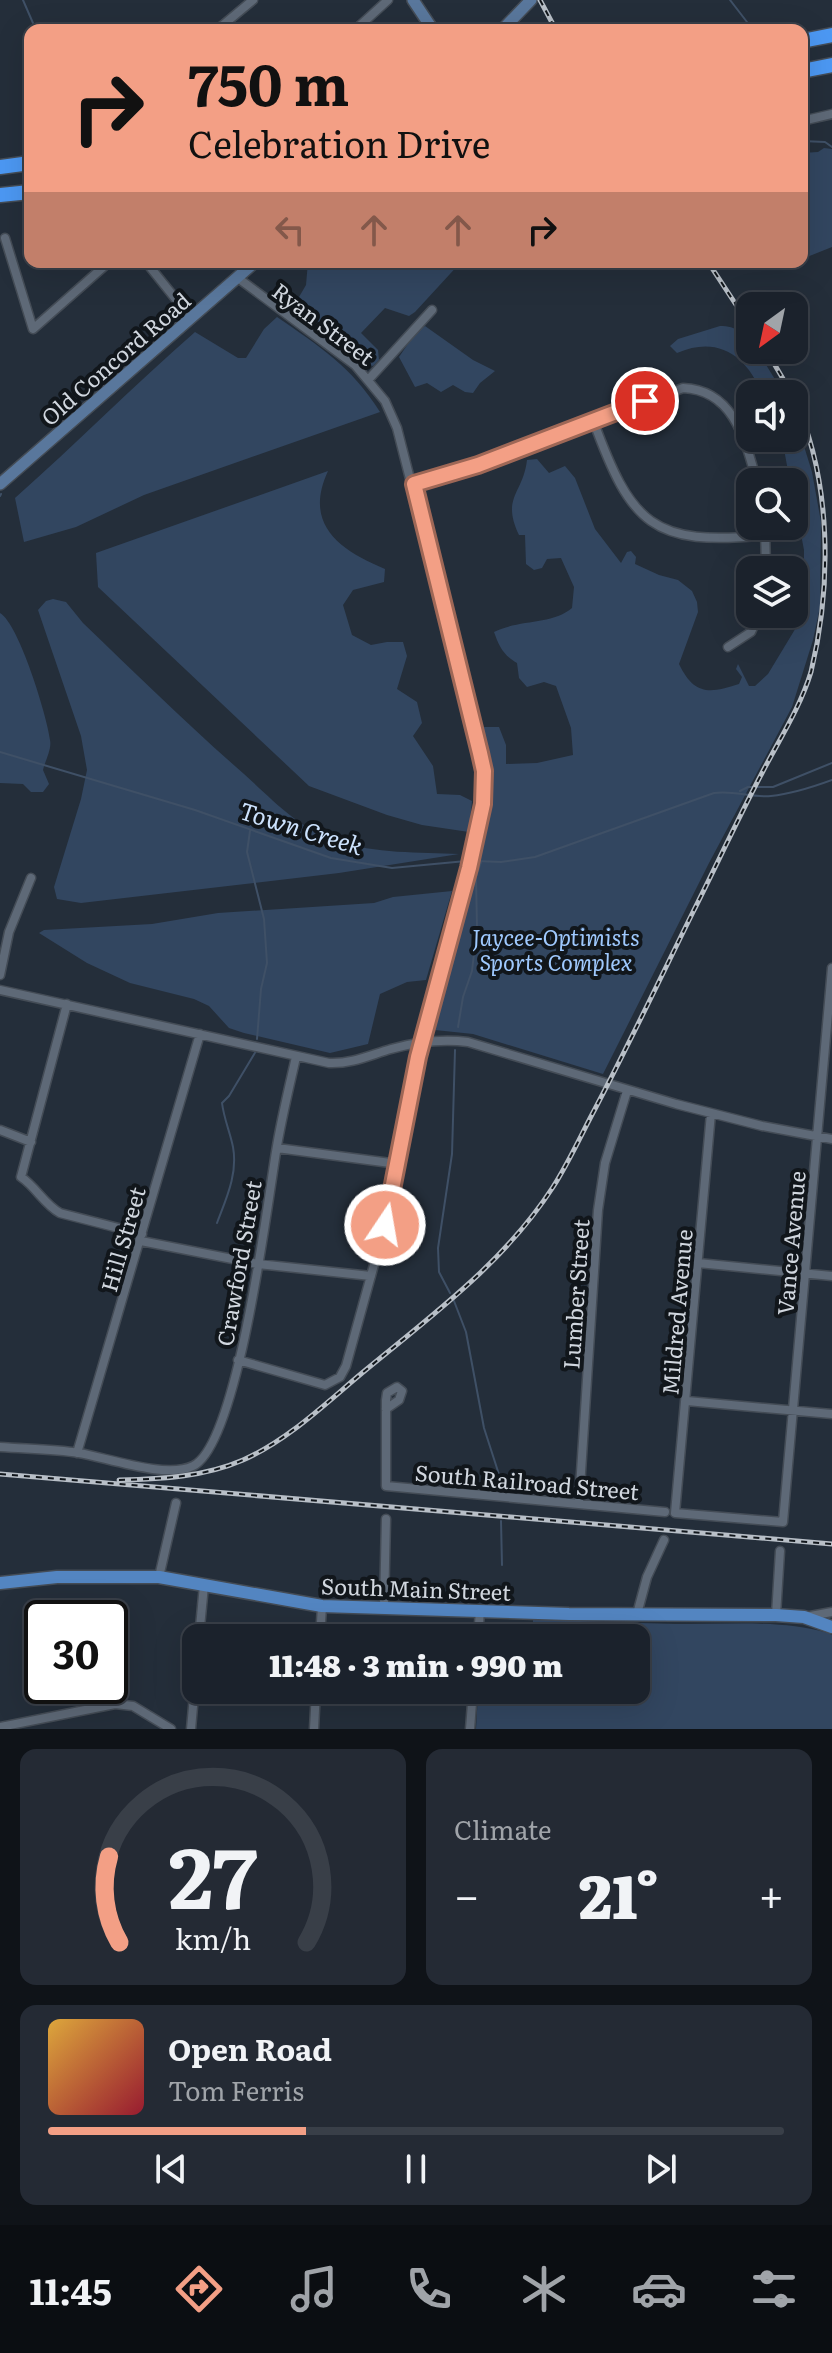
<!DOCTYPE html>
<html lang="en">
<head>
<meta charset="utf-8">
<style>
	body { margin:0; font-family:Literata,serif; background:#242a34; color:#f1f3f6; height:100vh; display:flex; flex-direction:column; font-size:30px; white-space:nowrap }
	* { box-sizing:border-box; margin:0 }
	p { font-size:26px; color:#a0a4a9 }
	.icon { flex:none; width:44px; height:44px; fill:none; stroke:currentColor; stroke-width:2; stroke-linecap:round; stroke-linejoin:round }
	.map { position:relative; height:1729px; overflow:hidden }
	.details { display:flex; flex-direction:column; gap:20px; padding:20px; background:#0f1318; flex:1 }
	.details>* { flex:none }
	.top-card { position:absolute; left:24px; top:24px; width:784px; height:244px; border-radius:16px; box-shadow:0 8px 32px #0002,0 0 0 2px #393f48; background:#f39f85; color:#111; overflow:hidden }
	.needle { width:52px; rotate:213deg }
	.tools { position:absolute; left:736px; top:292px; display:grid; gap:16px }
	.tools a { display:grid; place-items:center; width:72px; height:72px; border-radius:16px; background:#1b222c; box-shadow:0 8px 32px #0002,0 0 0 2px #393f48; font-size:40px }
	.speed { position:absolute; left:24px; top:1600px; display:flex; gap:16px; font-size:40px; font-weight:700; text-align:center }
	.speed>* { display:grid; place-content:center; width:104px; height:104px; border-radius:50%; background:#1b222c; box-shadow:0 8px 32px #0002,0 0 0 2px #393f48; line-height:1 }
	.speed .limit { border:4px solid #111; border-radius:12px; background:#fff; color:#111 }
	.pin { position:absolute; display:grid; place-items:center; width:68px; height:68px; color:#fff; margin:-34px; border:4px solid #fff; border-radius:50%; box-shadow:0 2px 8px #0007 }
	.me { position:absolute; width:88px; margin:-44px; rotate:12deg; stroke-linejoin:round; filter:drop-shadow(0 0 6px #0008) }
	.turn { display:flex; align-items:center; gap:28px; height:168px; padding:0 32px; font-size:36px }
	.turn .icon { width:104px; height:104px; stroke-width:2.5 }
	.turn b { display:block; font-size:56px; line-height:68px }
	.lanes { display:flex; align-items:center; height:76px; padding:0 32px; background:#0003; justify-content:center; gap:40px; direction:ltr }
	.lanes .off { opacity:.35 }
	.big { font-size:60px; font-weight:800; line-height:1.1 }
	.details .card { flex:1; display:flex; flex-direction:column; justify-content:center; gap:12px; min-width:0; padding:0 28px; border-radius:16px; background:#242a34 }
	.details .dial { align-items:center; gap:0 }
	.dial svg { height:208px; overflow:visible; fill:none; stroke:#393f48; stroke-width:7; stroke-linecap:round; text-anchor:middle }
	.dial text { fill:#f1f3f6; stroke:none }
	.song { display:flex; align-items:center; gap:24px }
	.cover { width:96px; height:96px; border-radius:12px; background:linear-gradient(135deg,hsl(40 70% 55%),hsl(350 70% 35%)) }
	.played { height:8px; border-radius:4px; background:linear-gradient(90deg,#f39f85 35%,#393f48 35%) }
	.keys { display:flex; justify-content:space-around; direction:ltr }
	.heat { display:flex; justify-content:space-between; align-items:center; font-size:44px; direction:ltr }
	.details .tiles { flex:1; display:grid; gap:20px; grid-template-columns:1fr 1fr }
	.card:last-child { grid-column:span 2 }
	.trip { position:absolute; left:182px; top:1624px; width:468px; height:80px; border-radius:16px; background:#1b222c; box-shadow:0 8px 32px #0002,0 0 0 2px #393f48; font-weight:800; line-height:80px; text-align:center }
	.tabs { display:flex; height:128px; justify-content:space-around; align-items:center; background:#0b0e12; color:#a0a4a9 }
	.tabs .icon { width:56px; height:56px }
	.tabs .current { color:#f39f85 }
	.tabs b { font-size:36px; color:#f1f3f6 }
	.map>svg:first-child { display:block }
	.green { fill:#324660 }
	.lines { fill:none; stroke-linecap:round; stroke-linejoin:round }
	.stream { stroke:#3f5066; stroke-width:2 }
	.street-casing { stroke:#444c56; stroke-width:11 }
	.secondary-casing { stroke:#444c56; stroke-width:14 }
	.primary-casing { stroke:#444c56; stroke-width:15 }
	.highway-casing { stroke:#444c56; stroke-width:17 }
	.street { stroke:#5e6977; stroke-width:8 }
	.secondary { stroke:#59779c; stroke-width:11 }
	.primary { stroke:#5385c1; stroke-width:12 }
	.highway { stroke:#4c98f3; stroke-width:14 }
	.rail-casing { stroke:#b8bfc7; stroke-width:5 }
	.rail { stroke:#11161b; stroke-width:2; stroke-dasharray:6; stroke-linecap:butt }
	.route-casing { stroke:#9e6756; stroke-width:20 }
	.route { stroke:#f39f85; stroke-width:14 }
	.labels { text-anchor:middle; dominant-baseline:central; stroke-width:8; stroke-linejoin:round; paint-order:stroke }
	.street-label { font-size:22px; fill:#d1d7df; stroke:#11161b }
	.park-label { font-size:22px; font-style:italic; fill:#9fc9fe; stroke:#11161b }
	.water-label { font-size:24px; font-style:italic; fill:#cce2fd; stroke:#11161b }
</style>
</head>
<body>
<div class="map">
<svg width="832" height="1729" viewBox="0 0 832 1729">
	<rect width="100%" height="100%" fill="#242e3a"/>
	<path class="green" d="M824 148 832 149V247L802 259V217L808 208 802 177V153L818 152Z
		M308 262H461L415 312 409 316 385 308 361 333 378 350 379 360 373 366 366 364 299 306V297L306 285Z
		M277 317C319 346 352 367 380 412L144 495 76 527 24 542 15 498C76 444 133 386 195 332L238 358H246L264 329Z
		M425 326 473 360 495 371 480 383 473 393 465 392 453 385 441 392 427 383 415 387 399 357 416 332Z
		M720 326C735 326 750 333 750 350H756L760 355 784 394H762C747 356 718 335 677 353L670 346 678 339Z
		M794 414 812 472 821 522 820 607 813 640 792 707 709 863 603 1074 473 1034 435 1030 490 810 493 770 481 727H499L506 745V764L537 763 573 755 571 728 556 686 544 682 527 687 519 678 517 663C503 655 499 646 494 632 520 619 552 625 572 608L574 587 561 558 547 559 542 568 534 570 526 564 525 535H519C501 497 523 494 527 460L537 459 549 473 565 466 575 478 595 529 621 563 627 552 631 551 636 557 635 564 659 575 678 580 692 591 697 602 698 612 679 664C694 695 709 694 739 684L742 677 736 669 738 664 749 686H755L768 674 797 626 804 577V550L794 498V482H790L782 438H794Z
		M328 471C303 525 340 550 385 569L384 582 353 590 343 605 352 635 371 645 387 642H403L407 656 397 689 417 702 422 723 413 736 433 766 437 794 460 795 472 801 469 832 422 825 387 815 309 786 98 587 96 553Z
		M53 599 66 602 83 623C136 674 189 726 244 774 273 800 299 829 337 841 375 854 419 852 459 854L339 873 81 903 57 899 54 887 81 799 87 770 81 736 38 610 46 601Z
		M0 613C19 624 47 716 50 740 52 749 45 761 43 770L49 784 43 792H31L23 784 0 783Z
		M452 891 426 980 407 982 380 994 368 1044 330 1053 244 1033 229 1028 209 1006 194 999 130 983 87 963 39 933 44 930 152 924 218 913 374 903 393 897Z
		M533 1619C580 1621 628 1623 675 1624 727 1625 778 1619 828 1633L832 1635V1729H476L478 1694 492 1690H636V1638H533Z"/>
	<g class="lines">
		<path class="stream" d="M23 0 36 30
			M730 0 747 22
			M28 138 30 133
			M802 141 825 142 832 147
			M0 496 1 494
			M0 752 195 810 331 858 392 868 466 861
			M740 791 748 787H773L832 763
			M250 831 247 852 264 919 267 963 261 989 257 1039
			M476 861 501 862 535 857 714 793C734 790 751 798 771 796 791 794 813 787 832 780
			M458 1027 463 997 472 971 477 927 476 877 481 862
			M217 1223C226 1199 238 1174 233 1147 230 1132 224 1119 222 1103L229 1096 256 1051
			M450 1293 439 1272 438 1248 452 1154 455 1050
			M454 1301 466 1332 484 1428 504 1490
			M501 1521 502 1565"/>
		<g class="street-casing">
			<path id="street" d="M217 30 253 0
				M355 30 388 0
				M802 121 832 114
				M5 238 33 329 109 262
				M146 262 191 318
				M238 278 355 365 385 401 397 428 480 753 484 771 483 804 469 868 418 1057 385 1225 346 1366 340 1377 325 1385 238 1360
				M369 379 432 310
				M593 420C631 524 652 547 766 535
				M414 484 478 465 683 388C734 390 745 440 757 482
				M765 526 766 570
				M728 647 751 632 759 614
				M0 975 9 932 31 878
				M0 990 329 1063C352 1064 370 1055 391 1049 416 1042 443 1039 468 1042L676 1104 762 1126 832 1139
				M67 1004 21 1177C36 1187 44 1204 60 1213L142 1234
				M711 1113 675 1513 783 1522 832 968
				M0 1130 31 1142
				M277 1148 398 1164
				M141 1241 258 1264 371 1276
				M698 1263 832 1276
				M687 1401 832 1414
				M386 1409 399 1400 402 1391 397 1387 387 1393 386 1400V1486L665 1512
				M0 1447C26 1449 53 1449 79 1453 108 1458 166 1479 193 1466 238 1444 267 1206 276 1152 281 1120 289 1088 296 1057
				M77 1453 200 1034
				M579 1503 598 1210 605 1163 627 1091
				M159 1577 176 1503
				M384 1607 386 1519
				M637 1614 647 1577 664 1540
				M776 1615 780 1551
				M805 1617 832 1612
				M199 1638 204 1585
				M320 1638 322 1606
				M478 1638 480 1610
				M0 1727 115 1704 133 1706 171 1729
				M191 1729 196 1673
				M314 1729 316 1690
				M470 1729 473 1690"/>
		</g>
		<g class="secondary-casing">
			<path id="secondary" d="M413 0 433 30
				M502 30 531 0
				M0 484 255 262"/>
		</g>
		<g class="primary-casing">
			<path id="primary" d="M0 1583 57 1577H159L322 1606 569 1614 776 1615 804 1617 832 1627"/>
		</g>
		<g class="highway-casing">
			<path id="highway" d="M802 41 832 35
				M802 71 832 65
				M0 167 30 163
				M0 195 30 192"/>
		</g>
		<use href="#street" class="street"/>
		<use href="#secondary" class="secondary"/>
		<use href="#primary" class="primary"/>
		<use href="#highway" class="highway"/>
		<g class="rail-casing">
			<path id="rail" d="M540 0 556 30
				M708 262 750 326
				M766 350 792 394
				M0 1474 832 1544
				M119 1480C162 1479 204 1477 243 1460 288 1440 325 1404 362 1373 431 1316 504 1263 553 1187 569 1162 582 1133 596 1107 630 1042 661 977 693 912 716 866 738 819 762 773 779 740 800 708 811 672 832 585 832 481 794 398"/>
		</g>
		<use href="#rail" class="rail"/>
	</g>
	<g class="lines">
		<g class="route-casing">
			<path id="route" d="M385 1225 418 1057 469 868 483 804 484 771 480 753 414 484 478 465 645 401"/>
		</g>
		<use href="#route" class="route"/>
	</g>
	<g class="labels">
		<g class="street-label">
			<text transform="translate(324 323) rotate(37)">Ryan Street</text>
			<text transform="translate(115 358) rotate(-41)">Old Concord Road</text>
			<text transform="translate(122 1239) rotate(-74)">Hill Street</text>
			<text transform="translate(790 1243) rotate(-85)">Vance Avenue</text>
			<text transform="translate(238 1263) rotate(-80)">Crawford Street</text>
			<text transform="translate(575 1294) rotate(-86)">Lumber Street</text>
			<text transform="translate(676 1312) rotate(-85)">Mildred Avenue</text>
			<text transform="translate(527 1481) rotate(5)">South Railroad Street</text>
			<text transform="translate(416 1588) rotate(2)">South Main Street</text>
		</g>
		<g class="park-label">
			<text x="556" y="936">Jaycee-Optimists<tspan x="556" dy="25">Sports Complex</tspan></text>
		</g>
		<g class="water-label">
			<text transform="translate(302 827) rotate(17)">Town Creek</text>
		</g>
	</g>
</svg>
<div class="tools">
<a><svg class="needle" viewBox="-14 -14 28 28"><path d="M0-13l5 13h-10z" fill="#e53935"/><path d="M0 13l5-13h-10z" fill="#a0a4a9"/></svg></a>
<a><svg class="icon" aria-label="sound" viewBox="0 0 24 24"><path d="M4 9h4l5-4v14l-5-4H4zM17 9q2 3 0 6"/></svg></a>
<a><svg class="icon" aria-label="search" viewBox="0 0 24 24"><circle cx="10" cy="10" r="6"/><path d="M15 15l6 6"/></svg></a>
<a><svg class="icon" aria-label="layers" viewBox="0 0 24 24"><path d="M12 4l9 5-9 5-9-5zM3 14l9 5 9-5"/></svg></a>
</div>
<div class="speed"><div class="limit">30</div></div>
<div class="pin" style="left:645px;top:401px;background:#d93025"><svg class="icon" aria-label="arrive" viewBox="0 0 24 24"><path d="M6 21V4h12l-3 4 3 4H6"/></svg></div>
<svg class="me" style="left:385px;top:1225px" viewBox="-20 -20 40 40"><circle r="17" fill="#f39f85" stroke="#fff" stroke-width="3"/><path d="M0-11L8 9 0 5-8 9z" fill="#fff"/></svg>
<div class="trip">11:48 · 3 min · 990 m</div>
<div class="top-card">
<div class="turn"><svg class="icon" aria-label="right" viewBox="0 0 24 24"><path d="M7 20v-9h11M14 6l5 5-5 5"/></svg><div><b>750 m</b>Celebration Drive</div></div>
<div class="lanes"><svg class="icon off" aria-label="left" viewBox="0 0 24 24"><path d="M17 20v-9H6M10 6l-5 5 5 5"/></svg><svg class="icon off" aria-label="ahead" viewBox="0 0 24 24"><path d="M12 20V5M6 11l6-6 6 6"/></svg><svg class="icon off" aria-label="ahead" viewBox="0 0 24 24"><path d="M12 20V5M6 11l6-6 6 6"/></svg><svg class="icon" aria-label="right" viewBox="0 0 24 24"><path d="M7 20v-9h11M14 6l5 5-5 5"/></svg></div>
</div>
</div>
<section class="details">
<div class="tiles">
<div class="card dial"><svg viewBox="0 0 100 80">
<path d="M14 69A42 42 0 1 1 86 69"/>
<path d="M14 69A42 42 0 0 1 10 36" stroke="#f39f85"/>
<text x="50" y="56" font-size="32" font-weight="700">27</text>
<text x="50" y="72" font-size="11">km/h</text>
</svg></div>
<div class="card"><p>Climate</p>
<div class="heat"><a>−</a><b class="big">21°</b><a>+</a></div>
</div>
<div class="card">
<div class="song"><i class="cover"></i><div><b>Open Road</b><p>Tom Ferris</p></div></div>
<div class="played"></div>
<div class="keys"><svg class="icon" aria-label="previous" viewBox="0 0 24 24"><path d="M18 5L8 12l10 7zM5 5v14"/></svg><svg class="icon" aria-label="pause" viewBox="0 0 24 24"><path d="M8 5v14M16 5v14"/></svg><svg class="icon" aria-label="next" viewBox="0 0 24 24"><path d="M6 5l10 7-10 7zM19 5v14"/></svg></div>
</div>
</div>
</section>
<nav class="tabs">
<b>11:45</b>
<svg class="icon current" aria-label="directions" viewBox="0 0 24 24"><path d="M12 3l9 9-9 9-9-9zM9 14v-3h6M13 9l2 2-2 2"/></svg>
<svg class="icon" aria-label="music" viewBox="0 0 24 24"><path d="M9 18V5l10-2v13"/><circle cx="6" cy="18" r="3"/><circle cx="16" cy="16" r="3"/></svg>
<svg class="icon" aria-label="phone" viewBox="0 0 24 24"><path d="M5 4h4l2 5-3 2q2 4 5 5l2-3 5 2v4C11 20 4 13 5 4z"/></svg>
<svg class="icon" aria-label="climate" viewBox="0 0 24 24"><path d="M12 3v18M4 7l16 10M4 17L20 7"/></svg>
<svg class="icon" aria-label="car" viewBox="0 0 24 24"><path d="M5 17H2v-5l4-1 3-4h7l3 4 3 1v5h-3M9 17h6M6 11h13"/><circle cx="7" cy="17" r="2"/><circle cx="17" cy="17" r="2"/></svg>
<svg class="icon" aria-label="filters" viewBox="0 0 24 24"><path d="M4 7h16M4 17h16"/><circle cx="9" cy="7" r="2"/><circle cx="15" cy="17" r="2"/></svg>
</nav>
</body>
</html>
